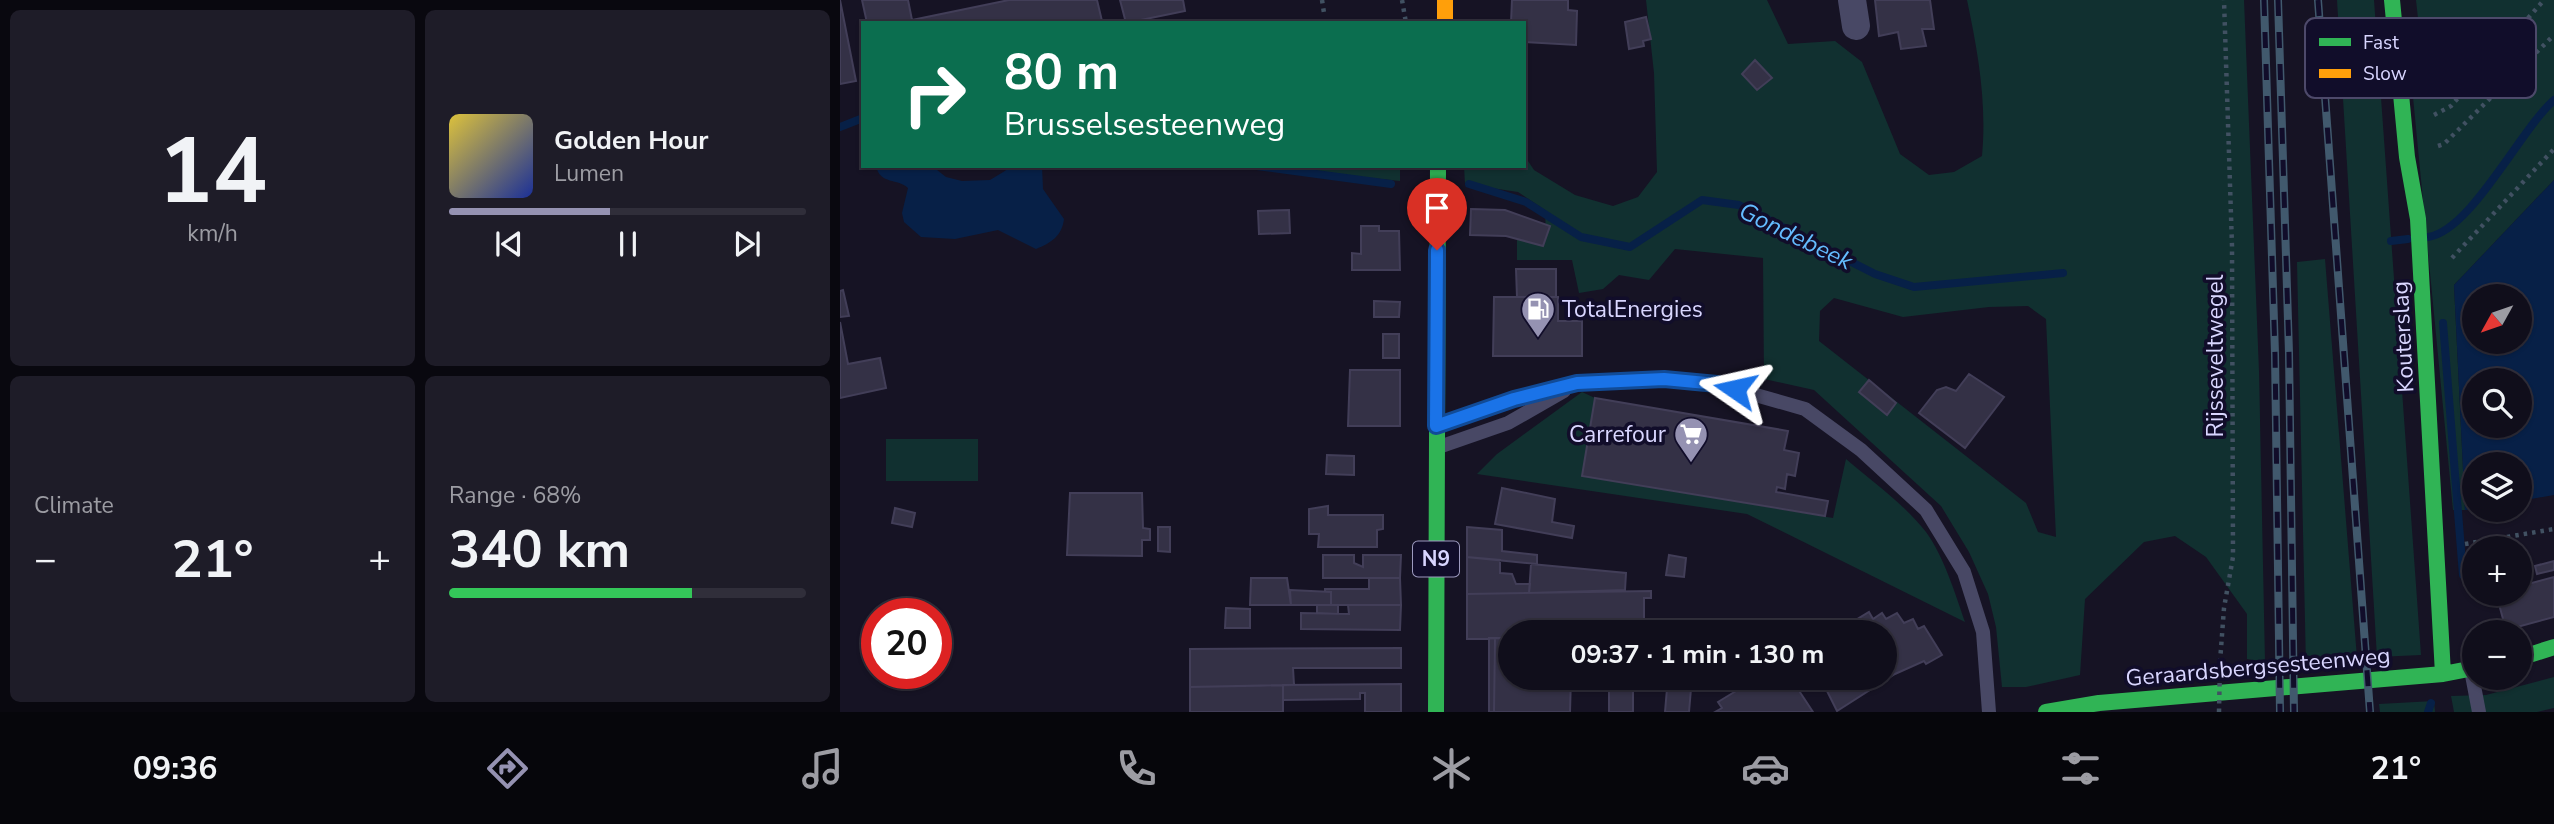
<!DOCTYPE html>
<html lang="en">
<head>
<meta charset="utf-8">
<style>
	body { margin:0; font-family:"Nunito Sans",sans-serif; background:#1e1c28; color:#f1f3f6; height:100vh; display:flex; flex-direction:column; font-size:26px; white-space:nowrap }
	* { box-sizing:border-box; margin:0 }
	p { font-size:23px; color:#9c9ca3 }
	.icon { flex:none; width:38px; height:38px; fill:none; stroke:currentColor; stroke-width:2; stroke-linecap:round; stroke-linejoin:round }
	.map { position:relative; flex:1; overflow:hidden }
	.panel { display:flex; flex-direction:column; gap:10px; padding:10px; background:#09080f; width:840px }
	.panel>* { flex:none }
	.top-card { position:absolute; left:21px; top:21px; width:665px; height:147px; border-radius:0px; box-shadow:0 2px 5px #0004,0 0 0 2px #302e3a; background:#0b6e4f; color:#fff; overflow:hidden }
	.needle { width:46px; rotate:230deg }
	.buttons { position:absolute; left:1622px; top:284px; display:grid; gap:14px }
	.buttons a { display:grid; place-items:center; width:70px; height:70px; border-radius:50%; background:#100e1b; box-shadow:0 2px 5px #0004,0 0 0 2px #302e3a; font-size:35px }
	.speed { position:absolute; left:21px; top:598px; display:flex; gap:14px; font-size:35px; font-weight:700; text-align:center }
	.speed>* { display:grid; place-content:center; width:91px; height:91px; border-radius:50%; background:#100e1b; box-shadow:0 2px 5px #0004,0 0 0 2px #302e3a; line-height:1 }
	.speed .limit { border:10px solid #d22; background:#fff; color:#111 }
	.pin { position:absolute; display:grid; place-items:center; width:60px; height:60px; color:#fff; margin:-72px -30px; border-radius:50% 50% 50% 0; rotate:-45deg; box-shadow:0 0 7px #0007 }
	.pin .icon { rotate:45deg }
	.me { position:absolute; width:77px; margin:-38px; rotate:281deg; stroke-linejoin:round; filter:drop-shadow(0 0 5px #0008) }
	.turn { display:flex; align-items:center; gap:24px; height:147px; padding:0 28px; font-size:32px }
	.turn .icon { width:91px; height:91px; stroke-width:2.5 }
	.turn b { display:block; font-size:49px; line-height:60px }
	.big { font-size:52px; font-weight:700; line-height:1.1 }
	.panel .widget { flex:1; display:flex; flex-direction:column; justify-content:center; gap:10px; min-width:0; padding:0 24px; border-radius:10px; background:#1e1c28 }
	.panel .dial { align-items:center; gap:0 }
	.dial b { font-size:91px; line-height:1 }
	.song { display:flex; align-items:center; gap:21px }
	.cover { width:84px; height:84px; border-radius:10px; background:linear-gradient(135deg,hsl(50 70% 55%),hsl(230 70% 35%)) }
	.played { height:7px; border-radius:4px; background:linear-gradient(90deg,#9592b2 45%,#302e3a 45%) }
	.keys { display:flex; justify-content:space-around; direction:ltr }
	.heat { display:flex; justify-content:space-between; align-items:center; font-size:38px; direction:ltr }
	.charge { height:10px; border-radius:5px; background:linear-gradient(90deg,#34c759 68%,#302e3a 0) }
	.panel .tiles { flex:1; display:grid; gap:10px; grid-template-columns:repeat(2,1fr) }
	.trip { position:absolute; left:658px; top:620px; width:399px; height:70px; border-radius:35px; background:#100e1b; box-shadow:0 2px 5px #0004,0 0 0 2px #302e3a; font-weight:700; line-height:70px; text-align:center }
	.dock { display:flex; height:112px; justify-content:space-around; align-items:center; background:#06060b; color:#9c9ca3 }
	.dock .icon { width:49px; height:49px }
	.dock .active { color:#9592b2 }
	.dock b { font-size:32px; color:#f1f3f6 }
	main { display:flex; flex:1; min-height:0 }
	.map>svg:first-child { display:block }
	.green { fill:#113030; fill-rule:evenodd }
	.water { fill:#072047; fill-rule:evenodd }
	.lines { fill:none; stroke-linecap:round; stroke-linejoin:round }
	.stream { stroke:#072047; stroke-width:8 }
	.building { fill:#343146; stroke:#423e58; stroke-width:2 }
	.path { stroke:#415162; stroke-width:4.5; stroke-dasharray:3.5 5; stroke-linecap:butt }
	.lane { stroke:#484865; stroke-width:14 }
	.street { stroke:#484865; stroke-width:28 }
	.fast { stroke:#30b455; stroke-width:16 }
	.slow { stroke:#ff9f0a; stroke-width:16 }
	.rail-casing { stroke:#41596d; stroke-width:8 }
	.rail { stroke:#110d2a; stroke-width:5; stroke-dasharray:16; stroke-linecap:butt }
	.path-bridge { stroke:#415162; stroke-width:4.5; stroke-dasharray:3.5 5; stroke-linecap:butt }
	.route-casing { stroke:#114b97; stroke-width:18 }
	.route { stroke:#1a73e8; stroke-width:12 }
	.labels { text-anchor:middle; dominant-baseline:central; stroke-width:7; stroke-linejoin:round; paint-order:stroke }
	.shield { fill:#110d2a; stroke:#9d9abf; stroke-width:2 }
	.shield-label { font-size:21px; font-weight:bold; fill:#d9d6ff }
	.poi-label { font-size:23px; fill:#d9d6ff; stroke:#110d2a; text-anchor:start }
	.street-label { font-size:23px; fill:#d9d6ff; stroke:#110d2a }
	.water-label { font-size:24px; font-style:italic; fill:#64bcff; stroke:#110d2a }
	.key { fill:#110d2a; stroke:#4d496a; stroke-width:2 }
	.key-label { font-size:19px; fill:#d9d6ff }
</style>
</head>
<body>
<main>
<section class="panel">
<div class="tiles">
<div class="widget dial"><b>14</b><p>km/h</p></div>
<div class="widget">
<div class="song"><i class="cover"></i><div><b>Golden Hour</b><p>Lumen</p></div></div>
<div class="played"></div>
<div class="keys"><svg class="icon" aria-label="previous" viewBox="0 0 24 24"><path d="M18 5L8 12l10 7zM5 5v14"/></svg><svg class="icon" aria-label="pause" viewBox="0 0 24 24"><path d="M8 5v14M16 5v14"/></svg><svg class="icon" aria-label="next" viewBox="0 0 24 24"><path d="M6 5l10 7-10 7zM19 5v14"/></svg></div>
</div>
<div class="widget"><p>Climate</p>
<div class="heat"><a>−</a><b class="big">21°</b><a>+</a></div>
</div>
<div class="widget"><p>Range · 68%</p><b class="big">340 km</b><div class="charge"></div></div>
</div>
</section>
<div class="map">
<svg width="1714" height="712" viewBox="0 0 1714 712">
	<rect width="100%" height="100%" fill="#161324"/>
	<path class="green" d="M806 0H927L948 44 995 41 1022 62 1060 154 1089 175 1114 172 1142 156C1147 103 1138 52 1127 0H1404L1419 371 1425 662 1407 659V614L1366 557 1335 536 1304 542 1245 599 1240 675 1186 687H1162L1156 627 1148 594 1129 552 1101 506 974 390 924 379 923 258 835 249 809 280 779 275 763 289 739 293 732 260H677V234H706L705 210 678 192 625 184 624 166H684V155L694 170 735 195 773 206 798 197 817 172 814 73ZM994 298 1063 317 1149 307 1188 306 1206 319 1216 537 1198 532 1186 503 979 341 980 311Z
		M1497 0H1534L1581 655 1537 657Z
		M1576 0H1714V180L1614 285 1625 510H1613L1570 66 1583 64Z
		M417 166H560V181Z
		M1485 259 1517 658 1466 666 1457 262Z
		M742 392 755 398 743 476 993 518 1006 459C1033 482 1064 504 1086 532 1104 557 1115 593 1125 622L907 514 637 474 657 454Z
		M46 439H138V481H46Z
		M1714 677V708L1697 712H1614L1611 696 1646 695Z
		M1594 701 1595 712H1540L1539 704Z"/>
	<path class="water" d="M36 166H92L106 177 122 181 150 180 173 166H202L203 189 224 219C222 236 211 243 196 249L158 230 115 239 81 237 64 222 62 213 68 188C58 178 40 185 36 166Z
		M1714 180V495L1680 501V464H1634V509L1625 510 1614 285ZM1634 296H1680V341H1634ZM1634 380H1680V425H1634Z"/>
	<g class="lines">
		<path class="stream" d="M0 127 23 118
			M417 166 551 184
			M629 184 686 202 741 237 790 247 862 200 899 205 1035 274 1074 287 1223 273
			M1588 237C1631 231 1680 130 1714 100
			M1551 241 1568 239
			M1603 323 1623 575
			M1588 712 1591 703"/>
	</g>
	<path class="building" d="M0 0 16 81 0 84Z
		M22 0H68L72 20 169 0H257L262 21 27 23Z
		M280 0H343L345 11 286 23Z
		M672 0H728V10L737 11 736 45 684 42V23H671Z
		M1035 0H1090L1094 29H1082L1086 46 1061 49 1058 32 1039 36Z
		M806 17 811 39 803 41 804 46 789 49 785 22Z
		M915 60 932 78 917 90 902 74Z
		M631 209 665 210 710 226 703 246 666 236 630 235Z
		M449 210 450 233 419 234 418 211Z
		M521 226H539V231H559L560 270H512V253L521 254Z
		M676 269H716V297H677Z
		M3 290 9 316 0 317V291Z
		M654 297H718V321H742V356H653Z
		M534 301 560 302 559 317H534Z
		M0 322 8 364 40 358 46 388 0 398Z
		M543 334H559V358H543Z
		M510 370H560V426H508Z
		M1129 374 1164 397 1125 448 1079 413 1097 390 1106 387 1116 391Z
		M1029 380 1056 403 1047 415 1019 392Z
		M755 398 948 431 944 450 959 453 955 476 947 474 945 489 937 487 936 492 988 501 985 516 742 476Z
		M487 455 514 456V475L486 474Z
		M662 488 715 499 712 522 734 526 732 538 655 524Z
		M230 493H302L303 528 310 529V540H302V556L227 555Z
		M488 506V515H543V529L537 530V547H478L479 534H469V509Z
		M55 508 75 513 72 527 52 523Z
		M318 527H330V552L318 551Z
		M627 527 662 530V551L697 555V564L627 557Z
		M483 555H514V563L523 567V555H561L560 578H483Z
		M829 555 846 558 844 577 826 575Z
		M627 557 660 560V573L672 574 676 584H690L689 593 627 594Z
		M1714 561V570L1697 574 1695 566Z
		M691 564 786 573 785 590 689 593Z
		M1714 577V617L1666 630 1656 593H1680V586Z
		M411 578H447L451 605H410Z
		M529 578H560L561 605H491V592H485V589H529Z
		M450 590 491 592V605H451Z
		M811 591V598H804V632H670V638L627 639V594Z
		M477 605H498V614L477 613Z
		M508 605H561L560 630 461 629V613L509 614Z
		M386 608 410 609V628H385Z
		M1029 612 1033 619 1042 613 1046 619 1057 613 1064 623 1073 619 1078 629 1084 626 1102 655 1086 664 1084 661 1055 674 997 711 980 677H1045V632H996Z
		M649 638H655L654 712H649Z
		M655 638H670V677H731L730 712H654Z
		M561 648V668H453L454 685 350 687V649Z
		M769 677H793V712H769Z
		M828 677H852L849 712H825Z
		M919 677H922L925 682 936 677 939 683 950 677 973 712H875L882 708 878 702Z
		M561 684V712H525V693H520V699L443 700V685Z
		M443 685V712H350V687Z"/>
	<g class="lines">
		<path class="path" d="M482 0 484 13
			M562 0 566 23
			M1594 115 1611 106 1704 0
			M1598 146 1604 144 1714 35
			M1612 258 1714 149
			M1625 544 1714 529
			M1380 662 1384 608 1393 557 1392 246 1384 0"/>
		<path class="lane" d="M598 426 674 399 737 383 824 379 877 384 965 409 1021 450 1086 510 1124 572 1143 632 1149 712
			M599 447 668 423 724 391
			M1631 670 1639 712"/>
		<path class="street" d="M1012 0 1016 26"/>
		<path class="fast" d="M1552 0 1567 157 1578 219 1603 674
			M1680 658 1714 647
			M596 712 598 166
			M1206 712 1259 703 1603 674 1634 668"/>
		<path class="slow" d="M605 0V23"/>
		<g class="rail-casing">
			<path id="rail" d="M1424 0 1435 354 1440 712
				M1438 0 1449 353 1454 712
				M1478 0 1530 712"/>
		</g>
		<use href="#rail" class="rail"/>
		<path class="path-bridge" d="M1379 712 1380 663"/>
	</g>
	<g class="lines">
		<g class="route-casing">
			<path id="route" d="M597 250 596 426 674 399 737 383 824 379 877 384 895 389"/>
		</g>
		<use href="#route" class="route"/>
	</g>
	<defs>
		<g id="fuel-pin" transform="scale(1.75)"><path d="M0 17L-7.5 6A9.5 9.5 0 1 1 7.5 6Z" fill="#9592b2" stroke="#110d2a"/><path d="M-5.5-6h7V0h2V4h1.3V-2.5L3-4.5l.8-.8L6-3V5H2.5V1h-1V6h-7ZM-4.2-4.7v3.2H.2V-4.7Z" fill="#fff"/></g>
		<g id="supermarket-pin" transform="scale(1.75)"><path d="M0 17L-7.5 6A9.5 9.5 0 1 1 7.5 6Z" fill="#9592b2" stroke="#110d2a"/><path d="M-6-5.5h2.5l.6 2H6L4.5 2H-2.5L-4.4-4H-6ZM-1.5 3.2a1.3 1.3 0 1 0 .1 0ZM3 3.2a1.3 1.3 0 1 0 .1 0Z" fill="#fff"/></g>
	</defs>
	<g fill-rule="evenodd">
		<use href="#fuel-pin" x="698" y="309"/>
		<use href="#supermarket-pin" x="851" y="434"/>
	</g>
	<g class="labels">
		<rect class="shield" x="573" y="541.5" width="46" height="35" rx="5"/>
		<g class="shield-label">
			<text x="596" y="559">N9</text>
		</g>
		<g class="poi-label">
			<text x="722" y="309">TotalEnergies</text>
			<text x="826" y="434" text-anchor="end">Carrefour</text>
		</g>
		<g class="street-label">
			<text transform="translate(1563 337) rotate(-93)">Kouterslag</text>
			<text transform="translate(1375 356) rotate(-90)">Rijsseveltwegel</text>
			<text transform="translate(1418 667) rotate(-5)">Geraardsbergsesteenweg</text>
		</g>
		<g class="water-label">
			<text transform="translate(956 236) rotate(26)">Gondebeek</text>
		</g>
	</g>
	<rect x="1465" y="18" width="231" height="80" rx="10" class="key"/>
	<rect x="1479" y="38" width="32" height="8" fill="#30b455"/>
	<rect x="1479" y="69" width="32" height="9" fill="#ff9f0a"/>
	<g class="key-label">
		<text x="1523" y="49">Fast</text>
		<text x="1523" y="80">Slow</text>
	</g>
</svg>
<div class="buttons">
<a><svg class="needle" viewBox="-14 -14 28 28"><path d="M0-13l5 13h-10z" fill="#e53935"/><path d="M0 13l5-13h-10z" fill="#9c9ca3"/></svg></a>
<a><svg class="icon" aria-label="search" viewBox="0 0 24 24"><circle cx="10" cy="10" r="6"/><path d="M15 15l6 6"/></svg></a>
<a><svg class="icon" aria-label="layers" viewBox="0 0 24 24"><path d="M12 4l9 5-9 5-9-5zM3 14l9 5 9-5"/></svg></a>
<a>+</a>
<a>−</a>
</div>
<div class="speed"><div class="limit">20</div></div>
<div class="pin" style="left:597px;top:250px;background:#d93025"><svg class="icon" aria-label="arrive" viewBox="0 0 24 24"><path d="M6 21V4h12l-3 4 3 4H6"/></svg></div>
<svg class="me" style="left:895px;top:389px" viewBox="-20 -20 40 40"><path d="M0-17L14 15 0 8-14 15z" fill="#1a73e8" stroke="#fff" stroke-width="4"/></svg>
<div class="trip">09:37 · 1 min · 130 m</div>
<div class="top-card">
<div class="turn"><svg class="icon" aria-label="right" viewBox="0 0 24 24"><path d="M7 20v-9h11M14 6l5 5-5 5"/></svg><div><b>80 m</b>Brusselsesteenweg</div></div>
</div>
</div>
</main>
<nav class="dock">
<b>09:36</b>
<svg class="icon active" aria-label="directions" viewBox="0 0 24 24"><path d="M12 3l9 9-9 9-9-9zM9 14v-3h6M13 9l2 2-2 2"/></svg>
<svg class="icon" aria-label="music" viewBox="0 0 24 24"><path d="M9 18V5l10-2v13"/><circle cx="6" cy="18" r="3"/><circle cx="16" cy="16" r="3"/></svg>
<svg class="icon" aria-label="phone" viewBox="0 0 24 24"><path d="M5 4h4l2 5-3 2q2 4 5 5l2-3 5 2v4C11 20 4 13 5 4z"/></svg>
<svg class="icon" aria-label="climate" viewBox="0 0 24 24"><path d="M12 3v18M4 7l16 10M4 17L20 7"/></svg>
<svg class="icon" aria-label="car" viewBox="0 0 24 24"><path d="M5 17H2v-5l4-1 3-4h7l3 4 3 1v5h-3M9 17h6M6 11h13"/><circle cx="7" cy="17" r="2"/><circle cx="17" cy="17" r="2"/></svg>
<svg class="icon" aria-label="filters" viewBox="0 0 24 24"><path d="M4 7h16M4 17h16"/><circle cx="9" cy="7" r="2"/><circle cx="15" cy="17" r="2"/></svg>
<b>21°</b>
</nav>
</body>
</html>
